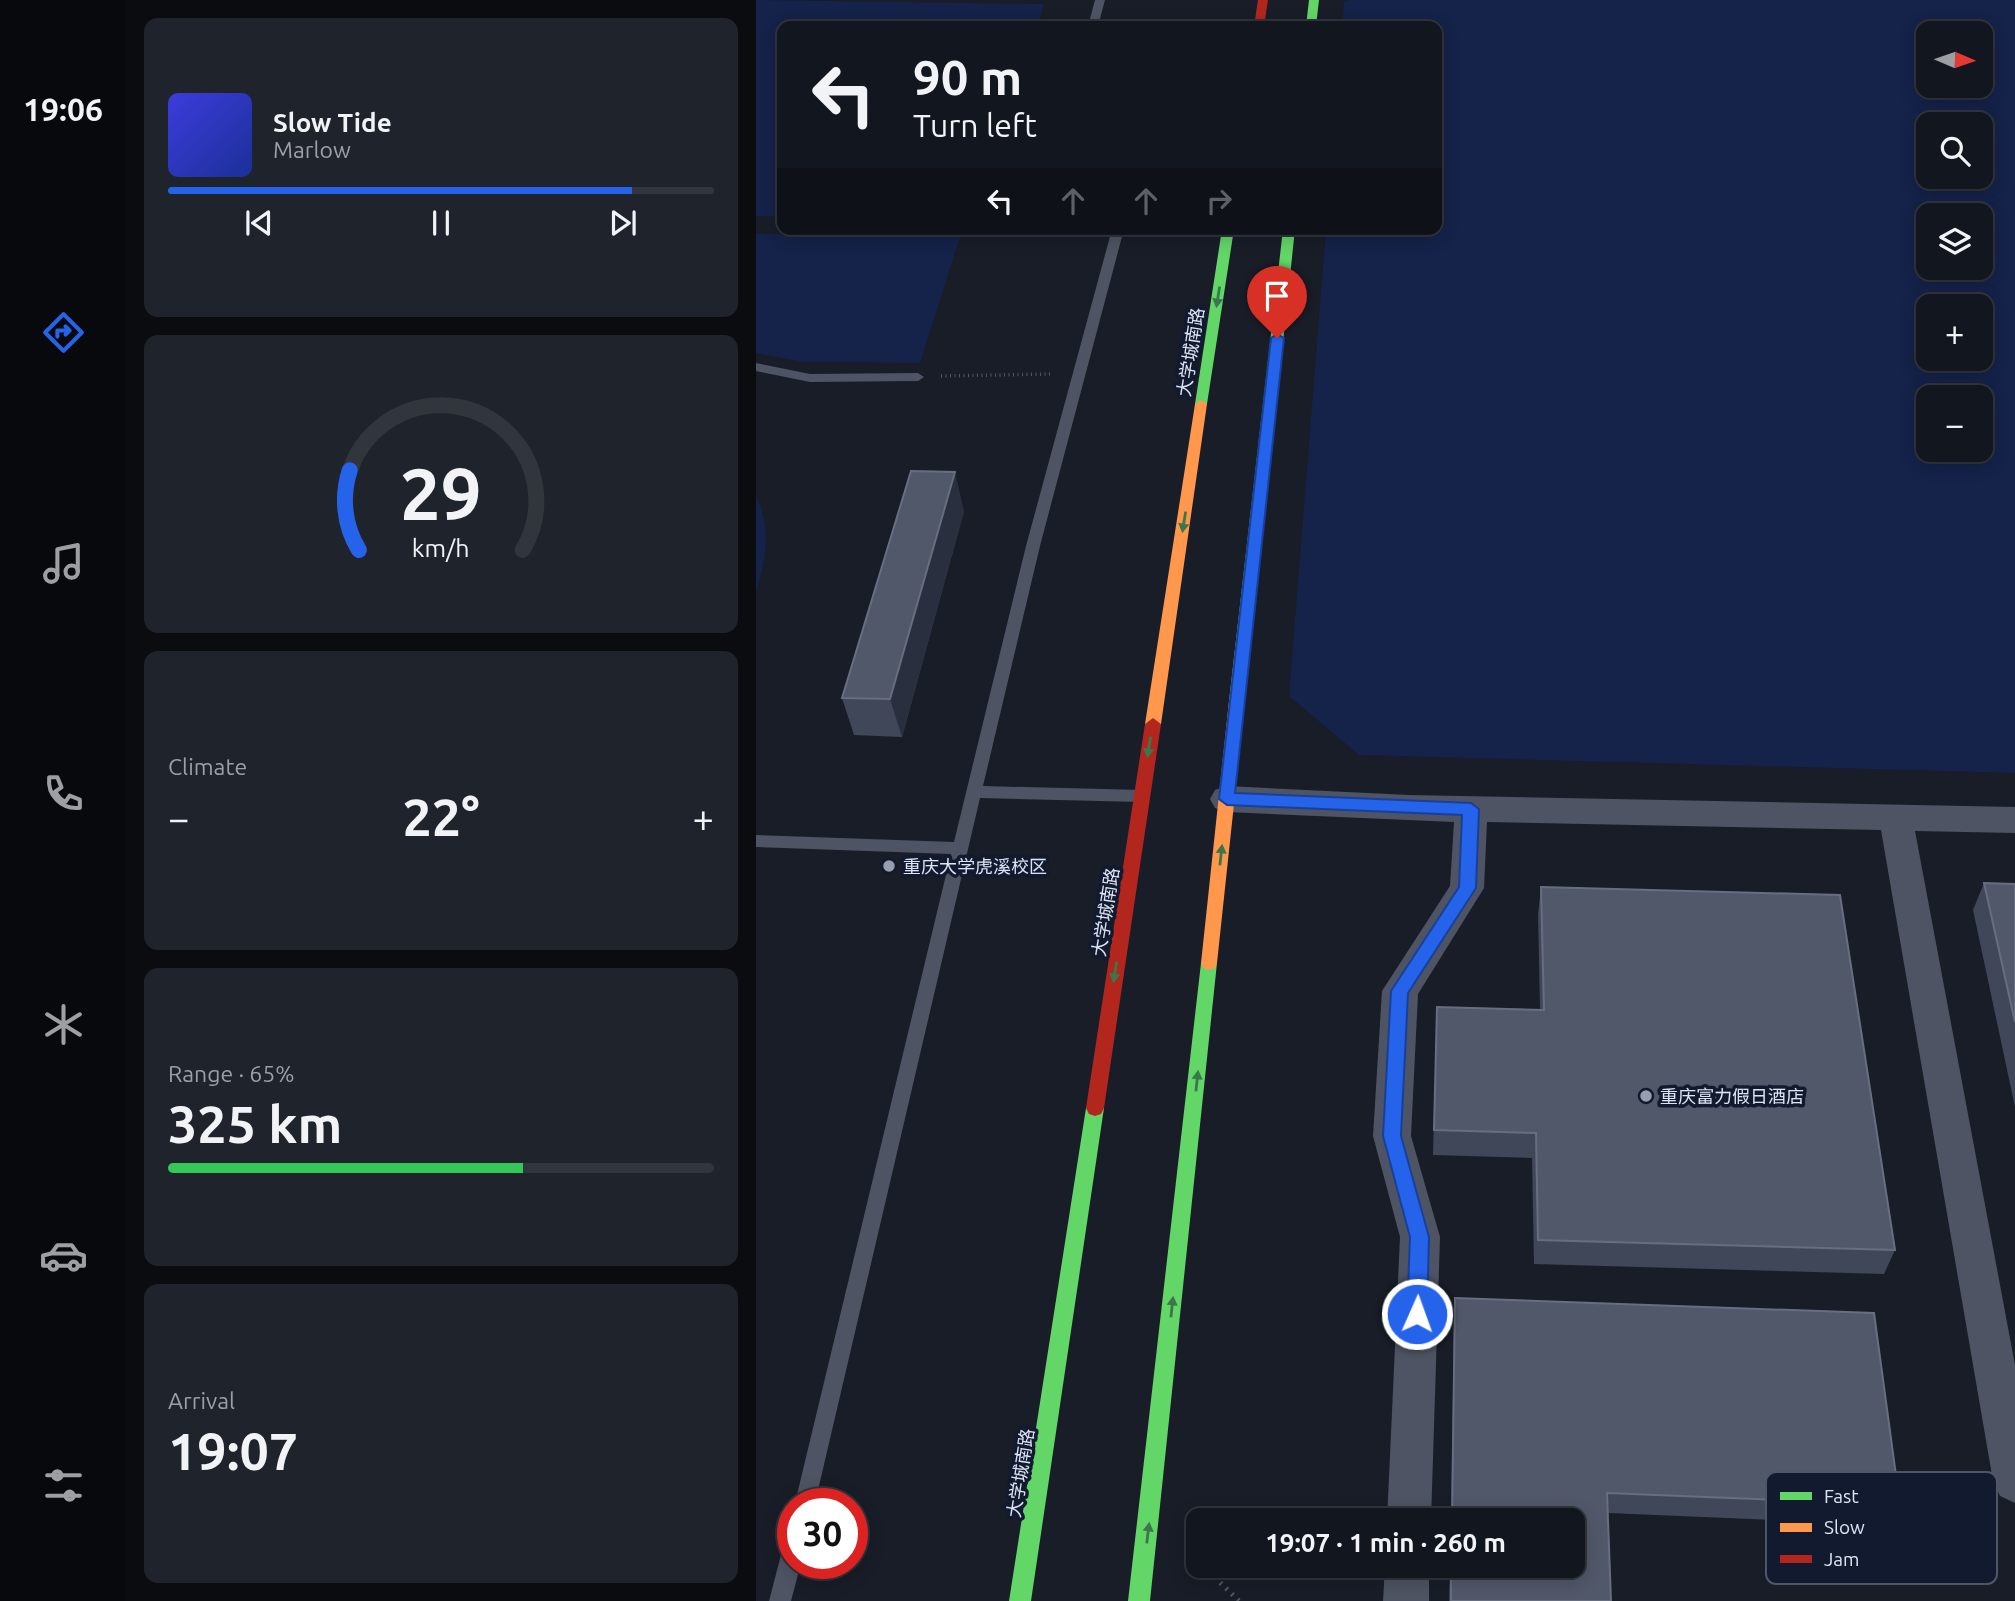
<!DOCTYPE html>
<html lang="en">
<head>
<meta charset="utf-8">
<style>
	body { margin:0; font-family:Ubuntu,"Noto Sans SC",sans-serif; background:#1f232b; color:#f1f3f6; height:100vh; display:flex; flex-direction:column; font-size:26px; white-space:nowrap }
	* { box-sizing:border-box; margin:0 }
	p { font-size:23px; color:#9c9fa4 }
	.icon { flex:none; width:38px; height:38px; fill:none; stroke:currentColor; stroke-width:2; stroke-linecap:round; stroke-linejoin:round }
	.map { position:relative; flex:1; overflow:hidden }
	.details { display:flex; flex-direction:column; gap:18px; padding:18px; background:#0a0c10; width:630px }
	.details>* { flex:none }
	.guide { position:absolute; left:21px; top:21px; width:665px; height:214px; border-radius:14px; box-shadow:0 4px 18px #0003,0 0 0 2px #31353c; background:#12161e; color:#f1f3f6; overflow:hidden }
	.needle { width:46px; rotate:92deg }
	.buttons { position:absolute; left:1160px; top:21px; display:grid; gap:14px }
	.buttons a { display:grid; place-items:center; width:77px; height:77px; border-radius:14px; background:#12161e; box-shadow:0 4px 18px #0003,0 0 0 2px #31353c; font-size:35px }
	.speed { position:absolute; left:21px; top:1488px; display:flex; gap:14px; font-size:35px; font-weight:700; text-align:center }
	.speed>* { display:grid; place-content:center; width:91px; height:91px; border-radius:50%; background:#12161e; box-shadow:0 4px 18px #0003,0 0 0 2px #31353c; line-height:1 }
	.speed .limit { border:10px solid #d22; background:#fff; color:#111 }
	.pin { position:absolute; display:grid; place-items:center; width:60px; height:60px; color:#fff; margin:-72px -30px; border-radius:50% 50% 50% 0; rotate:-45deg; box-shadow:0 0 7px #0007 }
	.pin .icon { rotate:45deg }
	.me { position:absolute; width:77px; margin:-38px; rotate:2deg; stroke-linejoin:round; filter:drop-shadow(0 0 5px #0008) }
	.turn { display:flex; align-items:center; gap:24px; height:147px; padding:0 21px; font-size:32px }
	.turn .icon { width:91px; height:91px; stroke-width:2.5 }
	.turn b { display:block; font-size:49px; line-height:60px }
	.lanes { display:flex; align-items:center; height:66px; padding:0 21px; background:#0003; justify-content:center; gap:35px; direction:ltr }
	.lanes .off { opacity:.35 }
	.big { font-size:52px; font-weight:700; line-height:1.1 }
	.details .tile { flex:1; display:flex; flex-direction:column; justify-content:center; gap:10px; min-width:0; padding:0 24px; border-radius:14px; background:#1f232b }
	.details .dial { align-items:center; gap:0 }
	.dial svg { height:182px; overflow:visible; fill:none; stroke:#31353c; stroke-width:7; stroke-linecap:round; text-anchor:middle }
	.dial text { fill:#f1f3f6; stroke:none }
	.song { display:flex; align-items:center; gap:21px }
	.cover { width:84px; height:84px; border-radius:10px; background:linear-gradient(135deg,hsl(240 70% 55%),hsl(230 70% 35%)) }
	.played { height:7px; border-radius:4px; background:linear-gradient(90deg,#2563eb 85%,#31353c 85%) }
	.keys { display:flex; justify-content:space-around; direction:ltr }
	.heat { display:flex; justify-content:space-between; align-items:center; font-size:38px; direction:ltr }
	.charge { height:10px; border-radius:5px; background:linear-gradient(90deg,#34c759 65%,#31353c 0) }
	.trip { position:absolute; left:430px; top:1508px; width:399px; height:70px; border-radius:14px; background:#12161e; box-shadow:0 4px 18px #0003,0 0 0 2px #31353c; font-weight:700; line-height:70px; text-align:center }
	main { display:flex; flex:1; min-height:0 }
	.menu { display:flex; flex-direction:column; width:126px; justify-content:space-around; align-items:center; background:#07090c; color:#9c9fa4 }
	.menu .icon { width:49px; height:49px }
	.menu .selected { color:#2563eb }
	.menu b { font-size:32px; color:#f1f3f6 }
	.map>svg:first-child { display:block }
	.green { fill:#152249; fill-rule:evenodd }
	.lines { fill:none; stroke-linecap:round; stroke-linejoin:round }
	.path-far1 { stroke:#515662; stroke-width:3.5; stroke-dasharray:1 3.5; stroke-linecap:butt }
	.path { stroke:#515662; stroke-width:5; stroke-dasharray:2 6; stroke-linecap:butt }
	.lane { fill:#4e5463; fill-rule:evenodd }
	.street { fill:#4e5463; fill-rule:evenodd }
	.fast { fill:#63d668; fill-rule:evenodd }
	.slow { fill:#ff974d; fill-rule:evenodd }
	.jam { fill:#b3261e; fill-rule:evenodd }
	.wall { fill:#404759 }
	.shaded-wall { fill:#292f3e }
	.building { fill:#515869; stroke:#676e7f; stroke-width:2 }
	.oneway { fill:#3a784c }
	.route { fill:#2563eb; stroke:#184099; stroke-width:2 }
	.poi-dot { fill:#989ead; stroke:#111a2f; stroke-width:2.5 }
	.labels { text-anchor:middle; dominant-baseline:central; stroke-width:7; stroke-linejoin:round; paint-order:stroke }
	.street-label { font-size:18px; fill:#dde4f4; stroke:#111a2f }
	.poi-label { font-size:18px; fill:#dde4f4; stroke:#111a2f; text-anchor:start }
	.key { fill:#111a2f; stroke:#4e576a; stroke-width:2 }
	.key-label { font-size:19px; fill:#dde4f4 }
</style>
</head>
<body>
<main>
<nav class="menu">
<b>19:06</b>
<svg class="icon selected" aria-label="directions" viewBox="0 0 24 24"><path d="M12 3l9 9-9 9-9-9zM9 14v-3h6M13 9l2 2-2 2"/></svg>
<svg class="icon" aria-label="music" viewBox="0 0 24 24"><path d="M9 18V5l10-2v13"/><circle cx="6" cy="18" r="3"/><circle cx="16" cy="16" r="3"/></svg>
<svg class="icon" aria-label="phone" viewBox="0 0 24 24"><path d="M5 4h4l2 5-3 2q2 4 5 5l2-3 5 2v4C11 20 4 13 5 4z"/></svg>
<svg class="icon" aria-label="climate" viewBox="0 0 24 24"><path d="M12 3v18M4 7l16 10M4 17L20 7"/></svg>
<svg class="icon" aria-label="car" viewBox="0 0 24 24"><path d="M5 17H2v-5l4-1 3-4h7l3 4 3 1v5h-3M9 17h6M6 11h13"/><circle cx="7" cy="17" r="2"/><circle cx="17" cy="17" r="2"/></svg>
<svg class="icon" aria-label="filters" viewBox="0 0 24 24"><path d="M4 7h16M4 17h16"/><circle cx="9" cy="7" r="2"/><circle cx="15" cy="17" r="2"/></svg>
</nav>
<section class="details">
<div class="tile">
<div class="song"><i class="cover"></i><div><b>Slow Tide</b><p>Marlow</p></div></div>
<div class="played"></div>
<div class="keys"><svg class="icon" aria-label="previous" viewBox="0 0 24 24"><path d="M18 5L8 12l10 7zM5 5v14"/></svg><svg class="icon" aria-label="pause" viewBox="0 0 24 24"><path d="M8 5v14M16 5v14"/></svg><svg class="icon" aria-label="next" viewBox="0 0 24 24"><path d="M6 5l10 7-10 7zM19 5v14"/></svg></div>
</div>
<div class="tile dial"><svg viewBox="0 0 100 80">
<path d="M14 69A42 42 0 1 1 86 69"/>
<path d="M14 69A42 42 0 0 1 10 34" stroke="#2563eb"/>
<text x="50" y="56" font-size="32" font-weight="700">29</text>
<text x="50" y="72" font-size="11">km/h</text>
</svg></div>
<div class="tile"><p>Climate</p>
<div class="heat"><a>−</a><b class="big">22°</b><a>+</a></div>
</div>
<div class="tile"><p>Range · 65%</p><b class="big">325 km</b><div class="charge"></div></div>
<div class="tile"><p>Arrival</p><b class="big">19:07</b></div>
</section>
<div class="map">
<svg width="1259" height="1601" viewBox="0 0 1259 1601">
	<rect width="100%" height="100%" fill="#181d28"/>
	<path class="green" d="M0 0 288 4 282 26H26V216H0Z
		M593 0H1259V773L603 755 533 696 570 229H681V26H586L588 2ZM1172 33H1225V86H1172ZM1172 124H1225V177H1172ZM1172 215H1225V268H1172ZM1172 306H1225V359H1172ZM1172 397H1225V450H1172Z
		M0 234 204 237 164 363 47 362 0 353Z
		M0 495C16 530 10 557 0 593Z"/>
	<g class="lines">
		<path class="path-far1" d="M185 376 295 374"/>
		<path class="path" d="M433 1553 443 1562
			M447 1566 483 1601"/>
		<path class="lane" d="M339 0H349L342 26H332Z
			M356 229H368L284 546 227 786 386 790 392 792 394 796 392 800 386 802 224 798 59 1503H39L195 854 0 847V835L198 842 270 546Z
			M0 363 54 374 162 373 168 377 162 381 54 382 0 371Z
			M37 1541V1563H45L35 1601H13L26 1551 30 1544Z"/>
		<path class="street" d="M471 786 653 795 1259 807V833L1159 831 1259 1365V1503L1244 1496 1237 1481 1125 830 731 822 728 888 662 994 655 1136 684 1237 675 1521H631L644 1237 617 1136 626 991 694 886 698 822 471 812 459 808 454 799 459 790Z
			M629 1566H673V1601H627Z"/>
		<path class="fast" d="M553 0H563L560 26H550Z
			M466 229H478L451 404 445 408 439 404Z
			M527 229H539L489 701 481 707 473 701Z
			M453 956 459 958 461 963 394 1601H372L445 963 447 958Z
			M339 1100 345 1102 348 1108 275 1601H253L330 1108 333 1102Z"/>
		<path class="slow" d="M445 400 451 404 405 724 397 730 389 724 439 404Z
			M481 695 489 701 461 963 459 968 453 970 447 968 445 963 473 701Z"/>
		<path class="jam" d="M502 0H512L508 26H498Z
			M397 718 405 724 348 1108 345 1114 339 1116 333 1114 330 1108 389 724Z"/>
	</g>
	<path class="wall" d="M208 511 146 737 98 735 86 698Z
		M1228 883 1259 884V1107L1217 910Z
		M785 887 1139 1250 1128 1274 778 1264 776 1158 677 1155 680 1034 784 1010 782 914Z
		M699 1298 1144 1505 1132 1525 852 1513 855 1601H693L694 1566H817V1521H695L698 1321Z"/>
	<path class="shaded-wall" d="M199 472 208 511 146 737 134 699Z"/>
	<path class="building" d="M155 471 199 472 134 699 86 698Z
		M1228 883 1259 884V1022Z
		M785 887 1084 895 1139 1250 782 1240 780 1133 678 1130 681 1007 788 1010Z
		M699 1298 1118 1313 1144 1505 851 1493 855 1601H695V1566H817V1521H696Z"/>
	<defs><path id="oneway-solid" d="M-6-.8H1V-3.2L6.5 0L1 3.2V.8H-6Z" transform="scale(1.75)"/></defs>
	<g class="oneway">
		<use href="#oneway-solid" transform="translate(462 297) rotate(99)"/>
		<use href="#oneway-solid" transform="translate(428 522) rotate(99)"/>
		<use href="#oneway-solid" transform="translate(393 747) rotate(99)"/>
		<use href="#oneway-solid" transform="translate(465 855) rotate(-84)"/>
		<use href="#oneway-solid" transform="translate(359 972) rotate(99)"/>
		<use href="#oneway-solid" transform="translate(441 1081) rotate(-84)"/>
		<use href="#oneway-solid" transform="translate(416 1307) rotate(-84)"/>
		<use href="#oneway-solid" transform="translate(392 1533) rotate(-83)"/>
	</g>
	<path class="route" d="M521 334 528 338 479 793 715 803 723 809 720 888 652 993 645 1136 673 1237 671 1314 668 1321 661 1323 654 1321 651 1314 654 1237 627 1136 635 991 703 887 706 815 471 805 463 799 515 338Z"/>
	<g class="poi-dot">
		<circle cx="133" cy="866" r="7"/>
		<circle cx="890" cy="1096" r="7"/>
	</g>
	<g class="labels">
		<g class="street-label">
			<text transform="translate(434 352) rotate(-81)">大学城南路</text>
			<text transform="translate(349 912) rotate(-81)">大学城南路</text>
			<text transform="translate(264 1473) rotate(-81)">大学城南路</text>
		</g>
		<g class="poi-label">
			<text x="147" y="866">重庆大学虎溪校区</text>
			<text x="904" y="1096">重庆富力假日酒店</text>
		</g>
	</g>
	<rect x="1010" y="1472" width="231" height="112" rx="10" class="key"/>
	<rect x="1024" y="1492" width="32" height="8" fill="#63d668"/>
	<rect x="1024" y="1523" width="32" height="9" fill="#ff974d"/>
	<rect x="1024" y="1555" width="32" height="8" fill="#b3261e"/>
	<g class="key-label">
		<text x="1068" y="1503">Fast</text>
		<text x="1068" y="1534">Slow</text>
		<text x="1068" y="1566">Jam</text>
	</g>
</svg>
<div class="buttons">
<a><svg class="needle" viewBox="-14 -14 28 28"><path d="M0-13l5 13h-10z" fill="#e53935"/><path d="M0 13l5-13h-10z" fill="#9c9fa4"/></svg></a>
<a><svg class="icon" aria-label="search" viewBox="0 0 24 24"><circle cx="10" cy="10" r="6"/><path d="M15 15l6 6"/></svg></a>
<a><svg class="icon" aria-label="layers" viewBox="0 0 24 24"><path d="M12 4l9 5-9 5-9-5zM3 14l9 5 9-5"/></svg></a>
<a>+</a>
<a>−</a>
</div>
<div class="speed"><div class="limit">30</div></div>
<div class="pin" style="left:521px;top:338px;background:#d93025"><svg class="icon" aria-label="arrive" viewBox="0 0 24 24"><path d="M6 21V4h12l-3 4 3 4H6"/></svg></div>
<svg class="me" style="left:661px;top:1314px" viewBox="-20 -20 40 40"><circle r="17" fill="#2563eb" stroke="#fff" stroke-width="3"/><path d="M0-11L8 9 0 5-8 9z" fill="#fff"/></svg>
<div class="trip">19:07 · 1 min · 260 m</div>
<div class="guide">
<div class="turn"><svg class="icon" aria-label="left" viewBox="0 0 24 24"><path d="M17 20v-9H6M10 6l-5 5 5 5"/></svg><div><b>90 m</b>Turn left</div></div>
<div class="lanes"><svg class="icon" aria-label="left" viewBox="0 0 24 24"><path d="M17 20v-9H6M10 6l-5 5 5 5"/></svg><svg class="icon off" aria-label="ahead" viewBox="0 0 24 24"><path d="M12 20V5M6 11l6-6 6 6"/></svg><svg class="icon off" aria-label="ahead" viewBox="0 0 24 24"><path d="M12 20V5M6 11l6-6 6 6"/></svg><svg class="icon off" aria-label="right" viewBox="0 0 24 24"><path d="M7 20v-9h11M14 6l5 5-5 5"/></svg></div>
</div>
</div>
</main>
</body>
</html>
